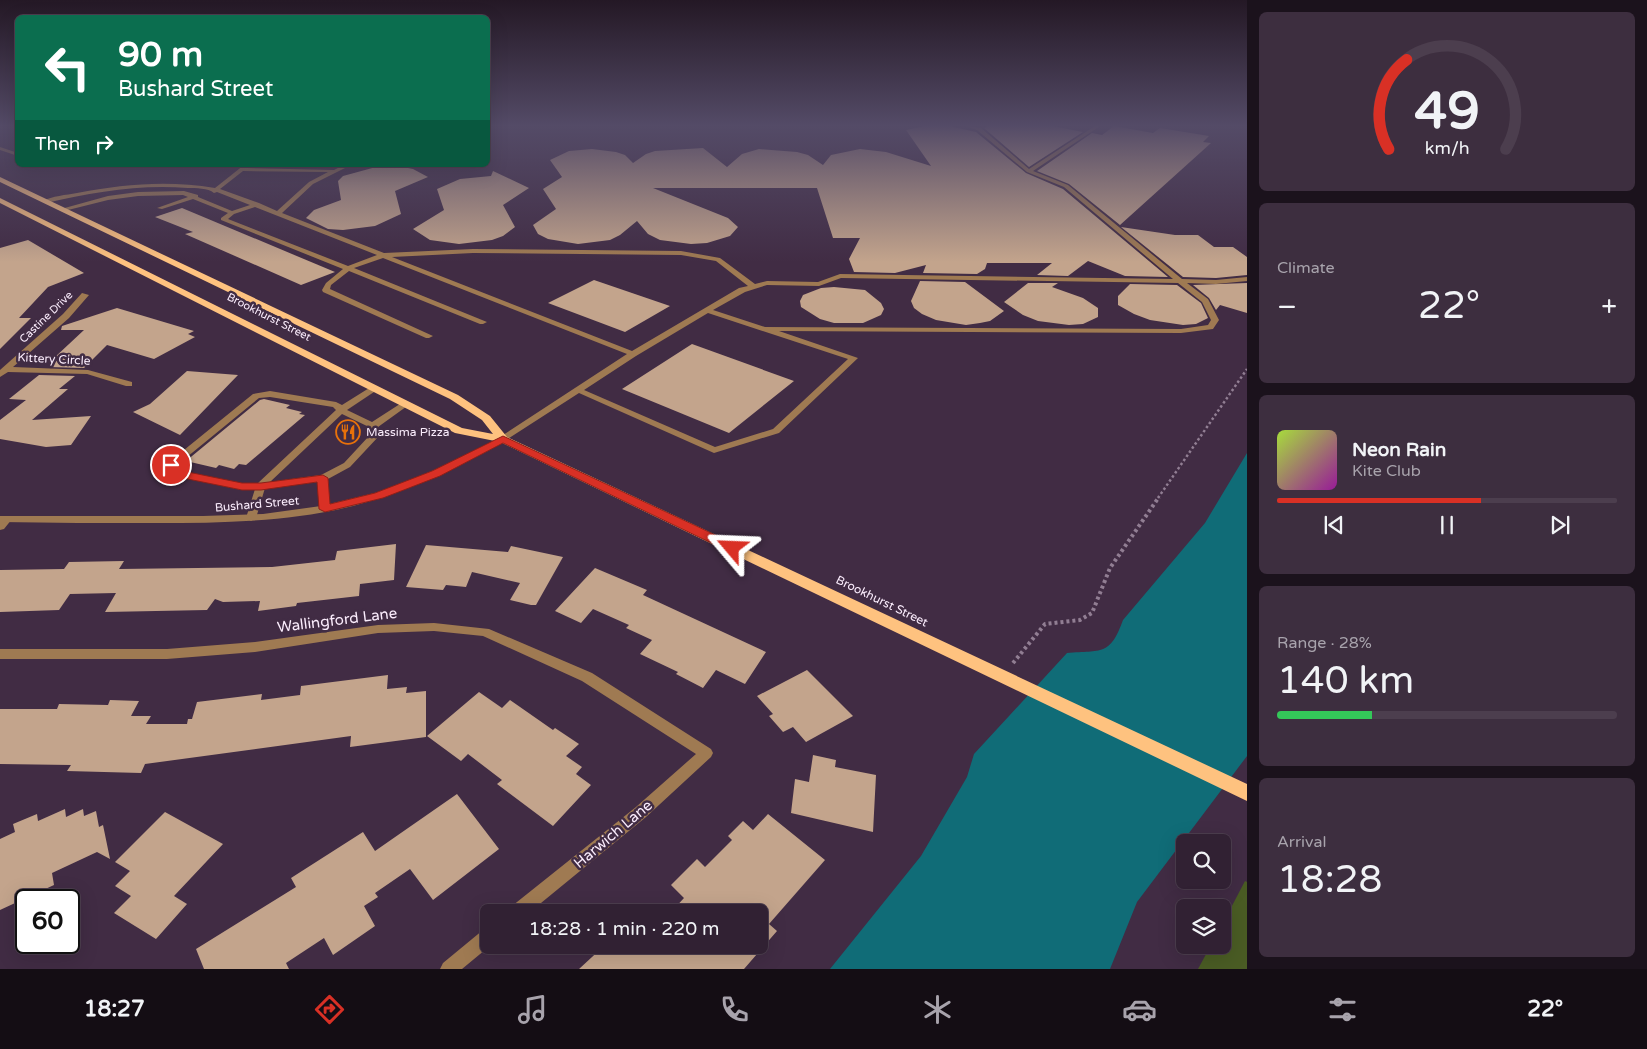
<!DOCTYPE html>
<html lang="en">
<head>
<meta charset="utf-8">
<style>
	body { margin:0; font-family:"Varela Round",sans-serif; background:#3d2e3f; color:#f1f3f6; height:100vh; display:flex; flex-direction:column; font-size:19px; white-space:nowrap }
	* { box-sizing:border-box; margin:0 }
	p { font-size:16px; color:#a8a3ac }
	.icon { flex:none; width:28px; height:28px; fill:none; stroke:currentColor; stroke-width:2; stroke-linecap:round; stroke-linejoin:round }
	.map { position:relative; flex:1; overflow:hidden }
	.side { display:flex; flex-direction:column; gap:12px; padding:12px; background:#1b121c; width:400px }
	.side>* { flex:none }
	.hud { position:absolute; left:15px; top:15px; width:475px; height:152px; border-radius:8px; box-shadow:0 5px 20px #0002,0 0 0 1px #4c3e4e; background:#0b6e4f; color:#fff; overflow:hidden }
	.controls { position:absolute; left:1176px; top:834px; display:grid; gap:10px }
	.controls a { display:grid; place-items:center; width:55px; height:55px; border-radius:8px; background:#312133; box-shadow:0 5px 20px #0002,0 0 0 1px #4c3e4e; font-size:25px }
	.speed { position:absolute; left:15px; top:889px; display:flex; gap:10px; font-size:25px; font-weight:700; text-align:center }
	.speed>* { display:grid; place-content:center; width:65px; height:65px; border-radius:50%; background:#312133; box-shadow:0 5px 20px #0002,0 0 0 1px #4c3e4e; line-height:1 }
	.speed .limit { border:2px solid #111; border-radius:8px; background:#fff; color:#111 }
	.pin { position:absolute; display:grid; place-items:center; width:42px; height:42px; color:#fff; margin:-21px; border:2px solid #fff; border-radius:50%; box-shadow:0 1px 5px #0007 }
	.me { position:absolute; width:55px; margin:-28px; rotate:296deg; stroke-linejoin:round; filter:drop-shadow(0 0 4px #0008) }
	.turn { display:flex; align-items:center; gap:18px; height:105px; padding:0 20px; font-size:22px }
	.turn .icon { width:65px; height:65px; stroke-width:2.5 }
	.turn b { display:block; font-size:35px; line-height:42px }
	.then { display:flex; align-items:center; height:48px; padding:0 20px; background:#0003; gap:10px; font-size:19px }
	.big { font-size:38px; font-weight:600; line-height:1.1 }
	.side .widget { flex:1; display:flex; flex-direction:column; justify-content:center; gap:8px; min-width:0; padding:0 18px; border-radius:8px; background:#3d2e3f }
	.side .dial { align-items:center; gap:0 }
	.dial svg { height:130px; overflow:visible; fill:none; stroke:#4c3e4e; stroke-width:7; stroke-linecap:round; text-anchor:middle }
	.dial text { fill:#f1f3f6; stroke:none }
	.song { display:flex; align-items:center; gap:15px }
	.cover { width:60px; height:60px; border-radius:8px; background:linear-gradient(135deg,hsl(80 70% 55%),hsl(300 70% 35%)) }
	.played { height:5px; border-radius:2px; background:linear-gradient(90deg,#d93025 60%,#4c3e4e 60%) }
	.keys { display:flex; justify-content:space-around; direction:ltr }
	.heat { display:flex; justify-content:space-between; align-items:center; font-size:28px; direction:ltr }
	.charge { height:8px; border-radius:4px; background:linear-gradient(90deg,#34c759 28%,#4c3e4e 0) }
	.trip { position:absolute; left:480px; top:904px; width:288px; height:50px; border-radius:8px; background:#312133; box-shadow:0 5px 20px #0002,0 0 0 1px #4c3e4e; font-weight:600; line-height:50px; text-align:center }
	.tabs { display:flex; height:80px; justify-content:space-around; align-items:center; background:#140d14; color:#a8a3ac }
	.tabs .icon { width:35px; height:35px }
	.tabs .current { color:#d93025 }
	.tabs b { font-size:22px; color:#f1f3f6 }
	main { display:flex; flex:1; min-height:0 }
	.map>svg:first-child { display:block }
	.green { fill:#4a5c24 }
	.water { fill:#106c77 }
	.building { fill:#c3a48c }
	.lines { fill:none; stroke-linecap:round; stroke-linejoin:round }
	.path-far1 { stroke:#917e93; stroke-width:2.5; stroke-dasharray:2.5 2.5; stroke-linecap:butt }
	.path { stroke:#917e93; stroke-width:4; stroke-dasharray:3 3; stroke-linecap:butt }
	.service { fill:#9f7a52; fill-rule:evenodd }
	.minor { fill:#9f7a52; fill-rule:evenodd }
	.tertiary { fill:#9f7a52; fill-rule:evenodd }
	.primary { fill:#fec27f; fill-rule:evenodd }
	.route { fill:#d93025; stroke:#8d1f18 }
	.labels { text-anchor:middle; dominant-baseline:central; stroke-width:5; stroke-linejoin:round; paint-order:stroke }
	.far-street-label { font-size:11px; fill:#fbedfd; stroke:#412c44 }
	.street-label { font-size:12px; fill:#fbedfd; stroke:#412c44 }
	.poi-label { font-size:12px; fill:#fbedfd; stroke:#412c44; text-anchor:start }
	.near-street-label { font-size:15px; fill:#fbedfd; stroke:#412c44 }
</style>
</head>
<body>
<main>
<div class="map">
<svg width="1247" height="969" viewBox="0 0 1247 969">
	<rect width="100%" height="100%" fill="#412c44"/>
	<path class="green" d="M1245 881 1247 882V969H1198L1211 945H1222L1223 923Z"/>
	<path class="water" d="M1247 453V756L1137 902 1110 969H830L921 856 967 777 974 754 1067 653C1102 650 1110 656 1123 620L1205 523Z"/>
	<path class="building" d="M925 126H949L976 132 1026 173 1063 189 1168 277 1125 276 1088 261 1068 276 1037 275 1052 263H987L985 269 977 274 923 273 926 265 895 273 854 272 849 259 860 238H833L817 188H653L728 218 738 227 730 236 707 243 691 244 660 240 648 234 637 221 620 235 610 240 578 244 548 239 538 234 533 225 556 209 543 189 562 177 550 160 569 151 592 149 616 152 625 155 633 163 646 154 655 151 703 148 727 167 742 154 759 149 797 152 808 155 823 165 831 155 860 149 886 152 931 166 906 130Z
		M989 126H1052L1083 132 1029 167 984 128Z
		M1114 126 1153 133 1160 128 1209 136 1203 142 1211 143 1120 225 1069 184 1037 171 1092 133 1102 135Z
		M376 167H403L413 169 428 177 395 191 401 214 375 226 343 230 328 229 306 218 314 210 341 200 338 181 343 176Z
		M493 171 529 188 503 205 515 227 503 236 492 240 459 244 430 240 413 229 444 210 437 189 460 179 491 176Z
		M182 208 335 272 301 285 185 234 193 232 155 217Z
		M1121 227 1175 235H1198L1214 247H1233L1247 257V275L1216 278 1183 277Z
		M28 240 84 273 48 287 19 318H31L0 349V248Z
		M594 280 670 306 625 332 548 303Z
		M920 281 965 282 1004 311 990 321 980 323 966 325 936 320 922 314 914 308 911 301Z
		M1028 283H1058L1052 287 1083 298 1098 308V317L1083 324 1069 325 1038 321 1023 315 1004 302Z
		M1247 283V313L1220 305 1216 310 1209 298 1193 285Z
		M1130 284 1177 285 1201 303 1208 318 1196 324 1183 325 1150 320 1134 314 1118 305V296Z
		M834 287 865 290 881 303 884 309 881 315 863 323H834L820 319 801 307 800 301 803 295 821 288Z
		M117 308 194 331 188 334 195 337 154 359 107 345 84 368 49 367 60 358H54L84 330H61L62 326Z
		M692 344 794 381 729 433 622 389Z
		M187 371 238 375 180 435 133 412 150 404Z
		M39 375 75 376 59 389H68L32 420 91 416 71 445 46 447 0 439V420L26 400 9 399Z
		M264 399 290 405 286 408 302 412 299 414 305 415 246 465 239 464 234 469 219 465 216 468 186 461 260 400Z
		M396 544 394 580 360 584 359 596 297 603 296 606 258 611 260 601 223 602 215 599 207 610 105 612 116 593 70 594 59 610 0 612V570L64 569 69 562 124 561 119 569 272 567 335 560 337 551Z
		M426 545 508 552 511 546 563 557 536 605H531L510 600 520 583 472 572 466 587 446 585 443 590 406 587Z
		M595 568 647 590 643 595 766 652 745 684 716 670 703 688 676 674 678 672 640 654 652 640 626 628 629 625 593 609 581 623 555 611Z
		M807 670 853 716 806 742 793 727 783 732 769 716 773 714 757 696Z
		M388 675 387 689 407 687 406 693 426 691V737L350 747 351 736 145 764 141 773 67 771 71 765 0 764V709H57L59 704 108 705 110 700 139 701 131 716H151L146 724H187L188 719H192L197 702 262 694 261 700 300 695 301 686Z
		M479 692 502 708 510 700 553 730 555 728 579 744 566 756 582 767 576 774 591 785 553 826 497 784 502 780 468 754 461 761 427 736Z
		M813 755 836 760 835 767 876 775 873 832 791 813 795 779 809 782Z
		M457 794 499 849 433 900 410 869 375 893 378 897 364 906 375 926 333 955 324 938 286 963 289 969H204L196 949 296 887 291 878 363 832 375 851Z
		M65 809 66 817 83 809 84 816 96 811 99 827 103 825 110 859 97 852 52 873 54 885 0 910V839L15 832 13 824 37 814 38 821Z
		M165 812 223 844 174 896 187 904 156 939 114 913 131 896 115 886 130 871 115 862Z
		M768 814 825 860 769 924 777 931 744 969H579L605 945H759V912H671L684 898 671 885 697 859 705 867 732 840 728 836 743 821 753 830Z"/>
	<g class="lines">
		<path class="path-far1" d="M1158 498 1247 369"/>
		<path class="path" d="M1013 663 1045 624 1080 620 1092 613 1110 568 1159 497"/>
		<path class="service" d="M966 126 981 128 1029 169 1095 126H1100L1033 171 1068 185 1182 279 1216 280 1247 277V281L1216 284 1187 283 1208 299 1219 320 1213 329 1181 333 779 331 858 358 779 433 714 453 579 393 503 442 498 439 500 437 627 354 383 258 354 268 487 322 483 324H480L349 271 331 285 330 289 433 336 429 338H426L323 292 322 290 326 283 343 269 221 220V218L228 213 193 199 162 209 157 208 188 197 183 195 138 196 108 200 64 211 61 209 108 196 138 192 184 191 198 195V197L232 211 250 205 217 192 214 193C208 188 196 188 188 188 140 184 93 192 46 203L43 201C52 196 66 195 77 193 123 184 168 180 215 188L244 165H250L247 168 334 170 344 165H351L313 184 282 213 384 253 473 249 681 251 720 258 755 284 767 281 818 282 840 274 1173 279 1064 187 1027 172 977 130ZM243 171 328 172 309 182 277 211 259 203 220 189ZM255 207 377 255 348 266 228 219 234 214ZM473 253 681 255 716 261 748 286 739 288 632 351 392 257ZM841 278 1178 283 1202 302 1211 320 1208 325 1181 329 765 327 713 310 745 292 767 285 819 286ZM708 313 848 359 773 429 715 447 584 390 636 356Z
			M0 147 18 153V156L0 150Z
			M374 385 378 388 377 390 347 410 372 422 403 402 406 401 410 404 378 427 379 436 350 467 328 479 330 509 329 511H321L320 509 318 482 265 488 256 518 251 521 246 518 255 489 242 490 172 475 167 472 166 465 168 463 253 394 270 391 336 402 342 405ZM270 397 333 407 336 410 258 483 242 484 177 470 176 466 259 398ZM342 414 369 427V436L344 463 321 475 270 482Z"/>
		<path class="minor" d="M82 293 89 295 69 318 13 367 88 370 132 382V386H126L87 374 8 372 0 377V370L63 314Z
			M7 516 12 519 4 529 0 530V520L3 517Z
			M434 623 489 629 592 673 711 749 713 753 711 757 646 817 530 912H510L512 906 636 807 696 754 582 681 483 636 434 631 378 633 255 652 167 659H0V649H167L255 642 378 625Z
			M489 928V945H491L462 969H440L443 963 483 930Z"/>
		<path class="tertiary" d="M503 436 508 439 506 441C457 468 407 492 353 506 289 522 222 523 156 523 104 523 52 523 0 522V516H203L263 514 321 506 375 493 408 481 439 468Z"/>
		<path class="primary" d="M0 177 458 395 490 416 507 437 1247 784V801L500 442 455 433 0 203V198L462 428 493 434 482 420 450 399 0 182Z"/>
	</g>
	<linearGradient id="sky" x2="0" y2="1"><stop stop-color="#241825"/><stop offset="0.48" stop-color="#544b67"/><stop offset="1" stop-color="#544b67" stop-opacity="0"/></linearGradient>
	<rect width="1247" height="262" fill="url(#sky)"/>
	<path class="route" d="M503 436 737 545 739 548 732 552 728 551 503 443 440 476 383 498 325 512 319 509 317 482 261 490H242L168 475 166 465 171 461 175 462 178 470 242 483H261L323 475 328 478 330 504 375 493 432 471Z"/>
	<defs>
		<g id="restaurant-ring" transform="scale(1.25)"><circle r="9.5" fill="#412c44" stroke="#e8710a" stroke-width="1.5"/><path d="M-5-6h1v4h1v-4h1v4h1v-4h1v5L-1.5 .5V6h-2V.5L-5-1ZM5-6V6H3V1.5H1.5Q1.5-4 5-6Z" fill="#e8710a"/></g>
	</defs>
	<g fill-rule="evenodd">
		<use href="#restaurant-ring" x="348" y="432"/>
	</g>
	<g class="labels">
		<g class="far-street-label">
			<text transform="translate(46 317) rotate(-44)">Castine Drive</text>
			<text transform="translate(269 317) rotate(27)">Brookhurst Street</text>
		</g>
		<g class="street-label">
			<text transform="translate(54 359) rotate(3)">Kittery Circle</text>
			<text transform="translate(257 504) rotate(-5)">Bushard Street</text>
			<text transform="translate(882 601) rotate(26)">Brookhurst Street</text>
		</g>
		<g class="poi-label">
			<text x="366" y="432">Massima Pizza</text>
		</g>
		<g class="near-street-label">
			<text transform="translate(337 620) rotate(-7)">Wallingford Lane</text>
			<text transform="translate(613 834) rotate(-40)">Harwich Lane</text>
		</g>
	</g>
</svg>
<div class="controls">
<a><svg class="icon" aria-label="search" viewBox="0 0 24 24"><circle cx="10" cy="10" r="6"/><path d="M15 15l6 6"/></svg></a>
<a><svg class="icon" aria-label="layers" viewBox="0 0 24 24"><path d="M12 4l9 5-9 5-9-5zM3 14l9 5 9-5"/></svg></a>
</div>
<div class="speed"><div class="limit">60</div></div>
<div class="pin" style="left:171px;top:465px;background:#d93025"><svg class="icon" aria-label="arrive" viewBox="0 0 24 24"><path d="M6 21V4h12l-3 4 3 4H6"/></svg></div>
<svg class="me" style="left:732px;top:548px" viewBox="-20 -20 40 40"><path d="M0-17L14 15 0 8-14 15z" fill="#d93025" stroke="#fff" stroke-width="4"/></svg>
<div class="trip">18:28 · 1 min · 220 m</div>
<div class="hud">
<div class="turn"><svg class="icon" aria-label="left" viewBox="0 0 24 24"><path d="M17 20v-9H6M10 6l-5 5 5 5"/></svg><div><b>90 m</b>Bushard Street</div></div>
<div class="then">Then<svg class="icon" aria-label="right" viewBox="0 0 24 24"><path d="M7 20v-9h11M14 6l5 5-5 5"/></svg></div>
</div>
</div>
<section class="side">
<div class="widget dial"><svg viewBox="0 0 100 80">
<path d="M14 69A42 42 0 1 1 86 69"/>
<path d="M14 69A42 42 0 0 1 25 14" stroke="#d93025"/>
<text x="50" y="56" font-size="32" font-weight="700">49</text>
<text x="50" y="72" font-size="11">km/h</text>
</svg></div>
<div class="widget"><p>Climate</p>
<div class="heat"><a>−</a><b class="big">22°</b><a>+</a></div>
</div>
<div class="widget">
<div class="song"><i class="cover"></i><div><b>Neon Rain</b><p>Kite Club</p></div></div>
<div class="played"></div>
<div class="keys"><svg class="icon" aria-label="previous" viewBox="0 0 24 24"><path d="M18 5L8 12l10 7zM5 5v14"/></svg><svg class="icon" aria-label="pause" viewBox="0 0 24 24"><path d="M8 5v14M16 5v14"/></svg><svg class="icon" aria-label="next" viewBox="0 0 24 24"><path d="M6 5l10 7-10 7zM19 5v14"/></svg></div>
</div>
<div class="widget"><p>Range · 28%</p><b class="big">140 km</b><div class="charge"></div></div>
<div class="widget"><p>Arrival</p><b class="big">18:28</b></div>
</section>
</main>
<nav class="tabs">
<b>18:27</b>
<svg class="icon current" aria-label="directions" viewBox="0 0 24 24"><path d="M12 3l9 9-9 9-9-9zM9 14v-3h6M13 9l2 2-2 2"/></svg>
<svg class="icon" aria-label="music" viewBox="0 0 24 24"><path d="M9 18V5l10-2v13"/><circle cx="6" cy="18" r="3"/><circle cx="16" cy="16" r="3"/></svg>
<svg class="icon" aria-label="phone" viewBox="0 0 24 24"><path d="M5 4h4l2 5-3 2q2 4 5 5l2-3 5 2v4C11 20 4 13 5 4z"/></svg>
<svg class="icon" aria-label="climate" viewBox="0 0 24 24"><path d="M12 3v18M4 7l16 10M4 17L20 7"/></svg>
<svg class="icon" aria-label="car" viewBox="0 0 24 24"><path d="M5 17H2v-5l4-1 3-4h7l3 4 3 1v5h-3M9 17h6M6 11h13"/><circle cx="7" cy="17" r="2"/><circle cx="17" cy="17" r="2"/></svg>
<svg class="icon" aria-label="filters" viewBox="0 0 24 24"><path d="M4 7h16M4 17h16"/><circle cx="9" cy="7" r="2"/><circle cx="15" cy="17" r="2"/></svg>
<b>22°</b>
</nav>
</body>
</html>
